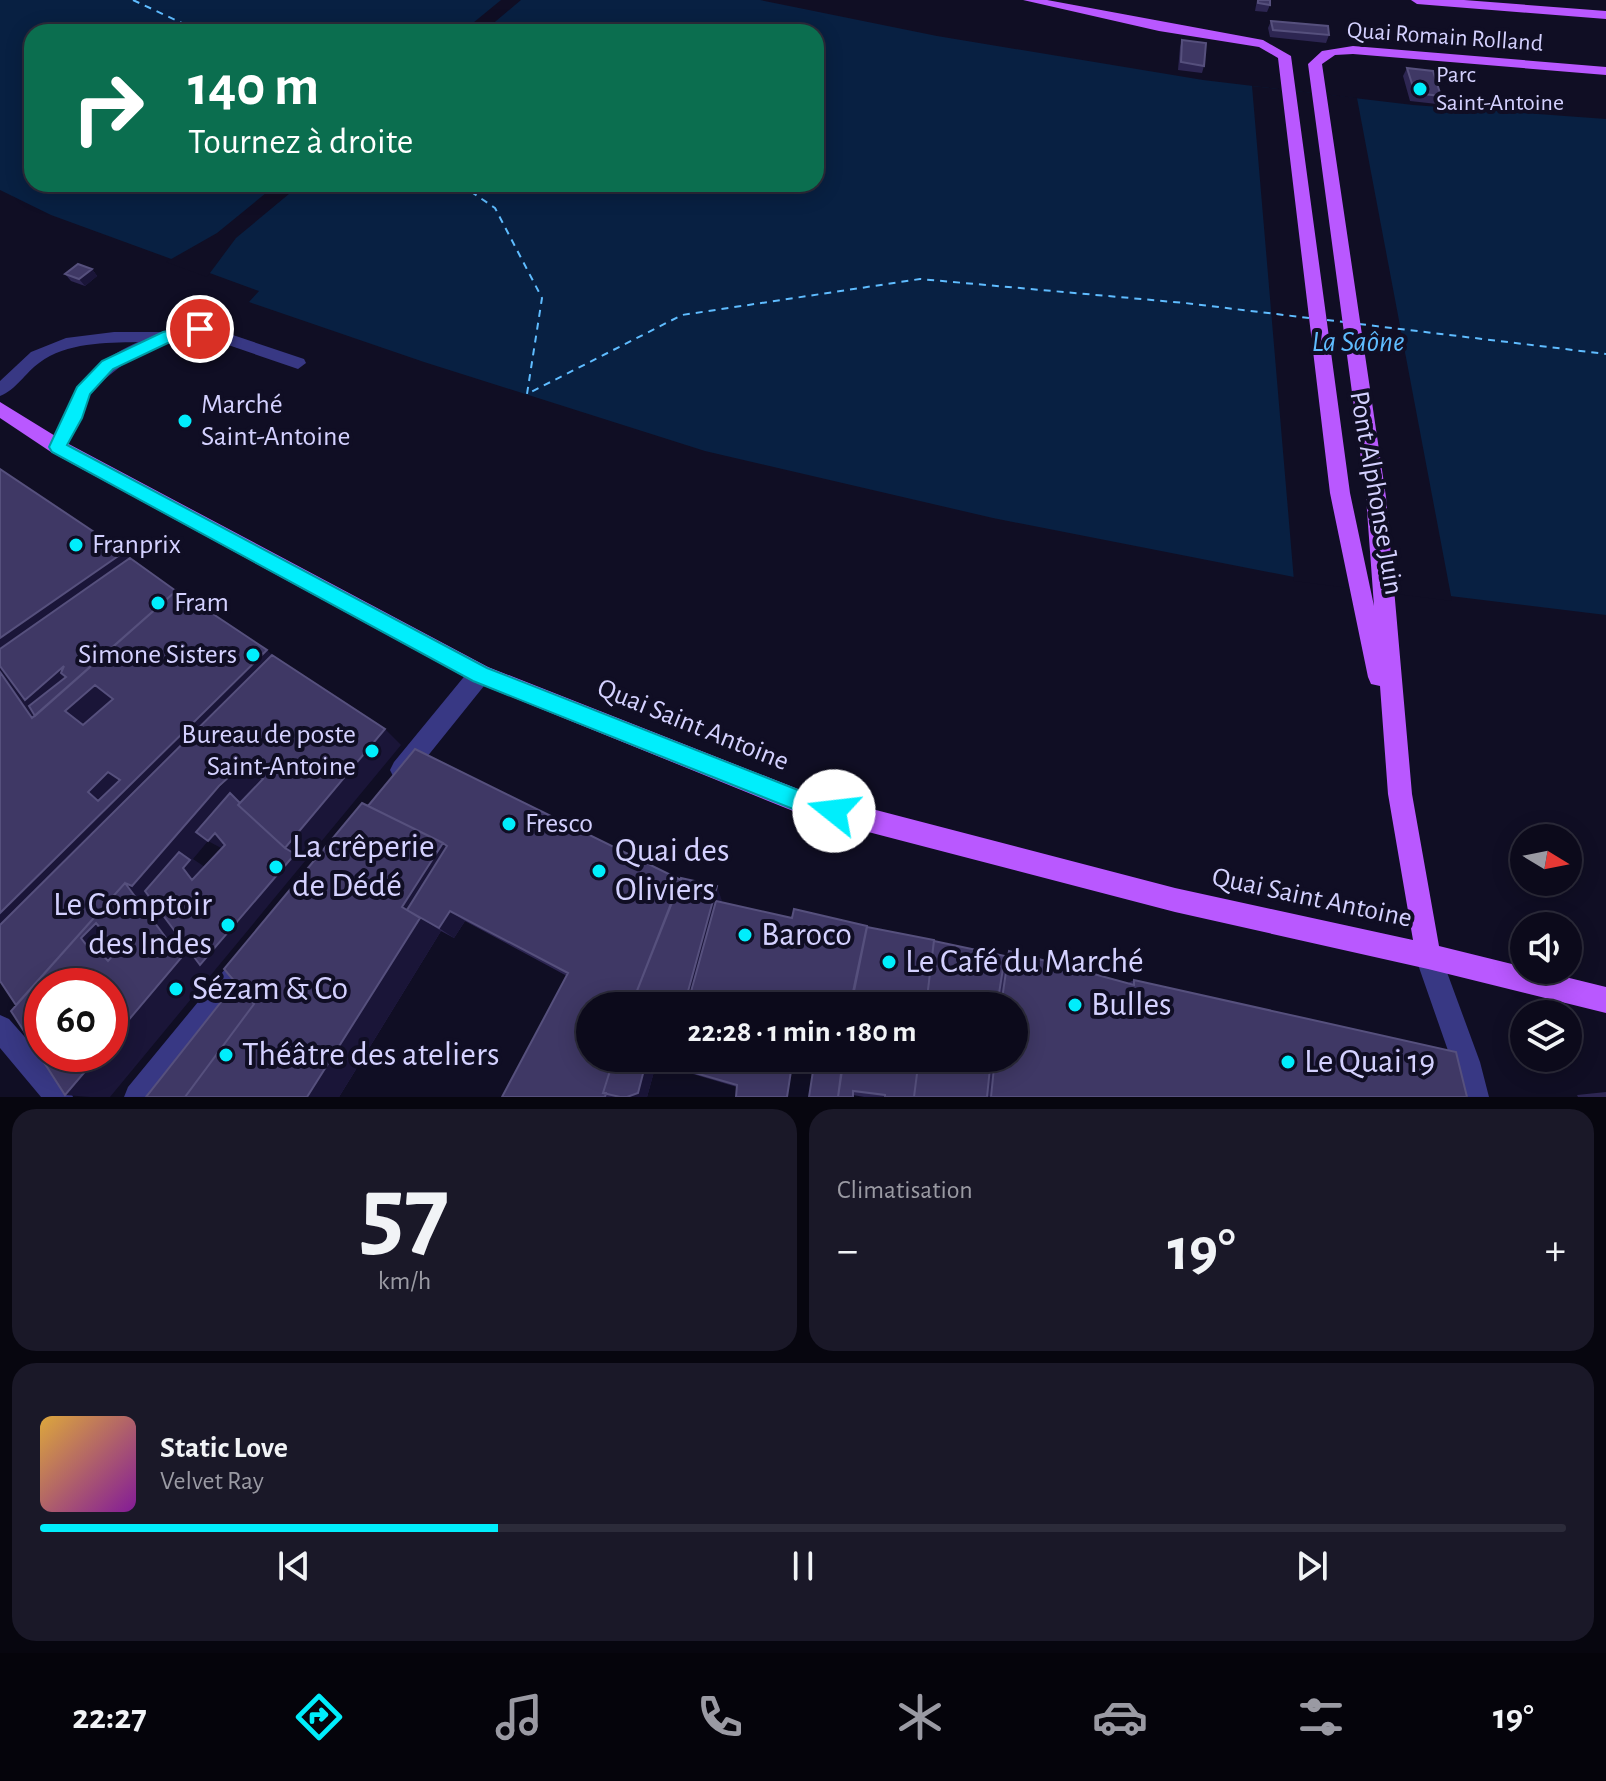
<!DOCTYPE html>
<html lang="fr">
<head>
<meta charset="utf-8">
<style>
	body { margin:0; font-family:"Alegreya Sans",sans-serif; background:#1a1828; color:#f1f3f6; height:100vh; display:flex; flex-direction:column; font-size:30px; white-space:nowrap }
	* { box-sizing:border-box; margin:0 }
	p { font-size:26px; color:#9a9aa3 }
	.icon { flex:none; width:44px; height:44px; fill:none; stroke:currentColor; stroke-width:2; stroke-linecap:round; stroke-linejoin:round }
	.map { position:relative; height:1097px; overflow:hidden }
	.sheet { display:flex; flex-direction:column; gap:12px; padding:12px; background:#07060f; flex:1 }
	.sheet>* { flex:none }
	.banner { position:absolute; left:24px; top:24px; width:800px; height:168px; border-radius:24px; box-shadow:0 4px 20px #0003,0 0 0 2px #2c2b3a; background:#0b6e4f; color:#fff; overflow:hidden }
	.needle { width:52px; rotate:100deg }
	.buttons { position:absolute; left:1510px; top:824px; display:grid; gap:16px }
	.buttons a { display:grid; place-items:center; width:72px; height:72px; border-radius:50%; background:#0c0a1b; box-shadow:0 4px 20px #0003,0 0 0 2px #2c2b3a; font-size:40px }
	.speed { position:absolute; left:24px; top:968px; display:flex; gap:16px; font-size:40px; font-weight:700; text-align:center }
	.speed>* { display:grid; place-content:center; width:104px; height:104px; border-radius:50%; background:#0c0a1b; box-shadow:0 4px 20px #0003,0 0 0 2px #2c2b3a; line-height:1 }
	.speed .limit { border:12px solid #d22; background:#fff; color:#111 }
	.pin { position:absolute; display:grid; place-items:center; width:68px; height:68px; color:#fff; margin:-34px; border:4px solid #fff; border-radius:50%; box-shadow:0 2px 8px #0007 }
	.me { position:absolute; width:88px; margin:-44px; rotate:286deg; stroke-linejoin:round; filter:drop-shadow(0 0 6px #0008) }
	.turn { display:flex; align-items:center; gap:28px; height:168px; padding:0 32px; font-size:36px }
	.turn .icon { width:104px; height:104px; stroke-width:2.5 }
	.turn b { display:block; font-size:56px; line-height:68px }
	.big { font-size:60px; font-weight:600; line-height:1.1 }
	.sheet .card { flex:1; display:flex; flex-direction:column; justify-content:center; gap:12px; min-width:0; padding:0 28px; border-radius:24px; background:#1a1828 }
	.sheet .dial { align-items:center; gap:0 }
	.dial b { font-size:104px; line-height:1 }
	.song { display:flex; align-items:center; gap:24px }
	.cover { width:96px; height:96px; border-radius:12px; background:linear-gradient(135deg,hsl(40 70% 55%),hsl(290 70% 35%)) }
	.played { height:8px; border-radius:4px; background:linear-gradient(90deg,#00eefc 30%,#2c2b3a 30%) }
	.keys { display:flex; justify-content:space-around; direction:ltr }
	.heat { display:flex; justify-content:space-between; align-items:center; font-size:44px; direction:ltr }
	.sheet .tiles { flex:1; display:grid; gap:12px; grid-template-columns:1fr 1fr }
	.card:last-child { grid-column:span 2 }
	.trip { position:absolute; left:576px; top:992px; width:452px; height:80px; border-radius:40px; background:#0c0a1b; box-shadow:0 4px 20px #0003,0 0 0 2px #2c2b3a; font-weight:600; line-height:80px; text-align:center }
	.tab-bar { display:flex; height:128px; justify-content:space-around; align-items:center; background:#05040b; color:#9a9aa3 }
	.tab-bar .icon { width:56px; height:56px }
	.tab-bar .selected { color:#00eefc }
	.tab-bar b { font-size:36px; color:#f1f3f6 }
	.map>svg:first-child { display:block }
	.water { fill:#082042; fill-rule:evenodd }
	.pier { fill:#100e24 }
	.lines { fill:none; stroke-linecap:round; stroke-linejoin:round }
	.ferry { stroke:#5fbcff; stroke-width:2; stroke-dasharray:7 6; stroke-linecap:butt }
	.service { fill:#383884; fill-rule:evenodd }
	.pedestrian { fill:#383884; fill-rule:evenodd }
	.minor { fill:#383884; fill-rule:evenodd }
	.primary { fill:#b958ff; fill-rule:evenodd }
	.wall { fill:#2d2652 }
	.shaded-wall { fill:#1a1538; fill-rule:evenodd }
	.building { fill:#3f3865; stroke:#56507d; stroke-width:2; fill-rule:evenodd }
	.route { fill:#00eefc; stroke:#009ba4; stroke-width:2 }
	.poi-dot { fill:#00eefc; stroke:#100e24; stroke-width:3 }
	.labels { text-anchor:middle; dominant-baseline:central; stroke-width:8; stroke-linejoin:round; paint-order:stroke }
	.far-street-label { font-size:24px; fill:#d4d1ff; stroke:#100e24 }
	.far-poi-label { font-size:24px; fill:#d4d1ff; stroke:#100e24; text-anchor:start }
	.poi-label { font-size:28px; fill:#d4d1ff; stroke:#100e24; text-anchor:start }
	.street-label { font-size:28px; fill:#d4d1ff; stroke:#100e24 }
	.water-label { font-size:30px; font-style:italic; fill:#5fbcff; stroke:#100e24 }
	.near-poi-label { font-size:34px; fill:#d4d1ff; stroke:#100e24; text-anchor:start }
</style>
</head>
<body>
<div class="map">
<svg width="1606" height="1097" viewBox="0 0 1606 1097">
	<rect width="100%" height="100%" fill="#100e24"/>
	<path class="water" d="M0 0H760L937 36 1203 80 1413 105 1606 119V615L1294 577 993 518 705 451 424 362 249 302 259 291 51 215 0 190ZM32 32H816V184H32Z"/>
	<path class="pier" d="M501 0H521L483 32H462Z
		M1252 86 1357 98 1452 601 1294 581Z
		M277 184H301L236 238 207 277 166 262 217 233Z"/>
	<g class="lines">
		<path class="ferry" d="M133 0 201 32
			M460 184 495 208 542 298 527 394 682 315 920 279 1185 303 1309 318
			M1327 320 1344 322
			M1359 324 1606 354"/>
		<path class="service" d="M200 324 304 359 306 363 298 369 199 335 174 340 125 363 97 385 90 395 84 412 64 452 58 454 50 447C76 393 79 369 138 342 105 343 67 342 39 363 25 373 16 390 0 396V381L31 352 66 338 114 332H165Z"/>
		<path class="pedestrian" d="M480 664 488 667 491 674 488 681 410 778 402 781 394 778 390 770 394 762 472 667Z
			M249 947 258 951 262 960 258 969 156 1097H124L128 1087 240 951Z
			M0 1015 9 1019 69 1087 73 1097H41L0 1048Z"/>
		<path class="minor" d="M1428 943 1437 947 1441 956 1480 1062 1489 1097H1461L1452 1062 1415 956 1419 947Z"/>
		<path class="primary" d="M1023 0H1047L1263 40 1291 56 1350 493 1374 606 1366 497 1308 64 1322 51 1353 46 1606 67V75L1353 54 1335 55 1322 64 1386 497 1412 794 1439 946 1524 967V970H1537L1606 987V1013L1428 969 1175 912 803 815 472 681 51 452 0 418V402L65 442 488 667 803 791 1175 888 1413 940 1388 794 1380 686 1371 684 1368 677 1330 493 1278 58 1259 47 1159 31Z
			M1411 0H1464L1606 11V19L1417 4Z"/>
	</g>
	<path class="wall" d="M1257 0 1270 5 1267 12 1255 11Z
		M1271 21 1329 35 1326 43 1270 37 1268 28Z
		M1182 40 1204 66 1202 73 1178 70 1180 47Z
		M1407 68 1441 96 1437 104 1410 101 1403 76Z
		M92 269 97 276 85 286 71 281 65 274Z
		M368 806 681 880 717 886 721 902 864 940 934 941 1005 956 1009 951 1128 983 1134 980 1467 1097H864L853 1095 815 1058H1014V1006H590L655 1068 647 1097H502L567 976 465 921 454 938 441 931 339 1097 236 983Z
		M794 1058 737 1087 676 1069 671 1066Z
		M1606 1092V1097H1578L1577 1095Z"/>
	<path class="shaded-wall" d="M92 269 97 276 85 286 79 279Z
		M124 552 153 579 64 666 183 596 100 733 32 718 0 672V638Z
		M267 650 292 674 0 953V913L98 801 88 792 108 772Z
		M385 729 401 745 110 1097H90L65 1095 100 1054H110V1042L134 936 85 986 81 938 125 883 242 765ZM215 833 295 854 160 897 192 880 205 867 193 859 208 841 221 848 229 841Z
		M443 843 462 859 424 920 441 931 339 1097H307L402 907Z
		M717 886 722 901 693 1006H684Z
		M450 911 465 921 454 938 439 928Z
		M644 1058H649L655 1068 647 1097H627Z"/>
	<path class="building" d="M1258 0H1270V5L1258 3Z
		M1271 21 1328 26 1329 35 1273 30Z
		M1182 40 1206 43 1204 66 1181 62Z
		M1407 68 1433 71 1441 96 1415 93Z
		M78 264 92 269 79 279 65 274Z
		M0 469 124 552 0 638Z
		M130 558 176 591 35 716 29 706 66 677 61 673 64 666 25 700 0 666V649Z
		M177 590 267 650 0 913V672L32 718ZM95 685 113 699 83 725 65 711ZM108 772 120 780 98 801 88 792Z
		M272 655 385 729 285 848 238 805 263 779 242 765 219 786 132 886 125 883 16 1005 0 981V925Z
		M415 749 681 880 631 1006H590V1058H614L603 1093H606L605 1097H502L568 973 450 911 439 928 407 910 447 846 443 843 368 806Z
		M230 793 240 803 238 805 285 848 295 854 200 965 145 891 179 852 190 860 183 868 192 880 225 845 215 833 208 841 196 832Z
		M362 803 443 843 402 907 420 918 307 1097H185L254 1004 224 969Z
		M681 878 717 886 684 1006H631Z
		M125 883 181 958 110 1042V986H42V1054H100L65 1095 11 1011ZM96 923 118 950 108 961 99 951 94 955 81 938Z
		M716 901 792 918 794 909 867 926 850 1006H687Z
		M867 927 934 940 926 1006H851Z
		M934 941 1005 956 997 1006H926Z
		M1009 951 1134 985V980L1456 1052 1467 1097H991L995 1058H1014V1006H1001Z
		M236 983 254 1004 185 1097H146Z
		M614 1058H644L646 1062 638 1093 627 1097H620L603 1093Z
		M673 1058H793L787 1097H736L737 1085 671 1066Z
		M815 1058H843L838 1097H809Z
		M844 1058H919L914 1097H885V1095L853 1091V1097H838Z
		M919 1058H991L987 1097H914Z"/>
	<path class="route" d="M200 324 208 329 206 333 172 341 113 369 90 394 82 418 67 445 487 668 803 792 842 803 845 811 842 819 834 822 803 813 473 681 52 452 49 447 77 387 102 361 163 332Z"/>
	<g class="poi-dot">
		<circle cx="1420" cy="89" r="8"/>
		<circle cx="185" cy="421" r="8"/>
		<circle cx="76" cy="545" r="8"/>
		<circle cx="158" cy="603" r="8"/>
		<circle cx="253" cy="655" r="8"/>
		<circle cx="372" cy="751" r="8"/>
		<circle cx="509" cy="824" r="8"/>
		<circle cx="276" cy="867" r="8"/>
		<circle cx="599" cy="871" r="8"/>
		<circle cx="228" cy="925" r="8"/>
		<circle cx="745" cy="935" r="8"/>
		<circle cx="889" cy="962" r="8"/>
		<circle cx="176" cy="989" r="8"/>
		<circle cx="1075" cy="1005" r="8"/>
		<circle cx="226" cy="1055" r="8"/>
		<circle cx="1288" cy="1062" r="8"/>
	</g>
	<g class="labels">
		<g class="far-street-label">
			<text transform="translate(1445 37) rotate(4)">Quai Romain Rolland</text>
		</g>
		<g class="far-poi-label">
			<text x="1436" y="75">Parc<tspan x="1436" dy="28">Saint-Antoine</tspan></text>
		</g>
		<g class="poi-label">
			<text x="201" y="405">Marché<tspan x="201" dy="32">Saint-Antoine</tspan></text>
			<text x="92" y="545">Franprix</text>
			<text x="174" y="603">Fram</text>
			<text x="237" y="655" text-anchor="end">Simone Sisters</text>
			<text x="356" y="735" text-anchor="end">Bureau de poste<tspan x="356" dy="32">Saint-Antoine</tspan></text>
			<text x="525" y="824">Fresco</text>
		</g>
		<g class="street-label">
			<text transform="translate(1376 493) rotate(80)">Pont Alphonse Juin</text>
			<text transform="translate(693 725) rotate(22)">Quai Saint Antoine</text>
			<text transform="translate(1312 898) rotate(12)">Quai Saint Antoine</text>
		</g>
		<g class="water-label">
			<text x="1358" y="342">La Saône</text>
		</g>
		<g class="near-poi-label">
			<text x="292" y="847">La crêperie<tspan x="292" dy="39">de Dédé</tspan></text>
			<text x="615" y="851">Quai des<tspan x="615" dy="39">Oliviers</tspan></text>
			<text x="212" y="905" text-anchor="end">Le Comptoir<tspan x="212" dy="39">des Indes</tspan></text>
			<text x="761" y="935">Baroco</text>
			<text x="905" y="962">Le Café du Marché</text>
			<text x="192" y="989">Sézam &amp; Co</text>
			<text x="1091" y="1005">Bulles</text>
			<text x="242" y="1055">Théâtre des ateliers</text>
			<text x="1304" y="1062">Le Quai 19</text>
		</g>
	</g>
</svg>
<div class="buttons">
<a><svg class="needle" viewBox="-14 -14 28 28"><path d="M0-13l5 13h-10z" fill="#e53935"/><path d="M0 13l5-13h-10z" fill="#9a9aa3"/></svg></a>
<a><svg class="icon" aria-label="sound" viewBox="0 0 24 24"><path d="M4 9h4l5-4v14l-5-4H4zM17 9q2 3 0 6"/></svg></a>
<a><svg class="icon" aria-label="layers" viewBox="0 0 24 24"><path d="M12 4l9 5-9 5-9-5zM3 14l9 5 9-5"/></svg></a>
</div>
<div class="speed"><div class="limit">60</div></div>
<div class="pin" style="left:200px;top:329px;background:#d93025"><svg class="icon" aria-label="arrive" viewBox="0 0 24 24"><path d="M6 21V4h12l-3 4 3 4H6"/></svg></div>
<svg class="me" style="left:834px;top:811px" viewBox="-20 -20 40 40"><circle r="19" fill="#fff"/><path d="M0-13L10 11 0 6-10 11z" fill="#00eefc"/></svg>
<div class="trip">22:28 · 1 min · 180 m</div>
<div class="banner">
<div class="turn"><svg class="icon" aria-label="right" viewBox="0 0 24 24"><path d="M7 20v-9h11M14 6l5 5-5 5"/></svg><div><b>140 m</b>Tournez à droite</div></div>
</div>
</div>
<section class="sheet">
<div class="tiles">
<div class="card dial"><b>57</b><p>km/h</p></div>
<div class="card"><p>Climatisation</p>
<div class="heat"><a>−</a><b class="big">19°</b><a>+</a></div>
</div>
<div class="card">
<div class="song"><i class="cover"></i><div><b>Static Love</b><p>Velvet Ray</p></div></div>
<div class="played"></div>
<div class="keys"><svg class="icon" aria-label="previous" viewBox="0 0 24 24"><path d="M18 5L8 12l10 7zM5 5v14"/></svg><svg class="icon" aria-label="pause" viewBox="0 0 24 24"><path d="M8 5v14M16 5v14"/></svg><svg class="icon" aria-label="next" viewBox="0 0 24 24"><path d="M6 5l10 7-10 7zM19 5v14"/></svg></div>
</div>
</div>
</section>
<nav class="tab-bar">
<b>22:27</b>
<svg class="icon selected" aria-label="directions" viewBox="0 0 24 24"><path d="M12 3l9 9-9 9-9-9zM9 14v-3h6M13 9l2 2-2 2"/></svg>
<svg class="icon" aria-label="music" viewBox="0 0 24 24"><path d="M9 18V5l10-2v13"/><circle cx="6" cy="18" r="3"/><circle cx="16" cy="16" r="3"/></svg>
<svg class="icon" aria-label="phone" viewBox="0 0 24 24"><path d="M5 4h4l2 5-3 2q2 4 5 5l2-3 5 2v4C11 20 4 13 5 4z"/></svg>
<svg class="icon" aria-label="climate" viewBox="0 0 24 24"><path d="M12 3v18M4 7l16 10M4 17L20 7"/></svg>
<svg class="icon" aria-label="car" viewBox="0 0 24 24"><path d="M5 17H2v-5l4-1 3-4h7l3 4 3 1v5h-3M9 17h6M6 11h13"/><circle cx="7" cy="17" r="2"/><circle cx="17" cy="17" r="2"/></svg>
<svg class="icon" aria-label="filters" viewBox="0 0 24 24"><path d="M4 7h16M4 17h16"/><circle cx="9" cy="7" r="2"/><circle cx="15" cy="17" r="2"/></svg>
<b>19°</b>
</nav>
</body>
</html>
